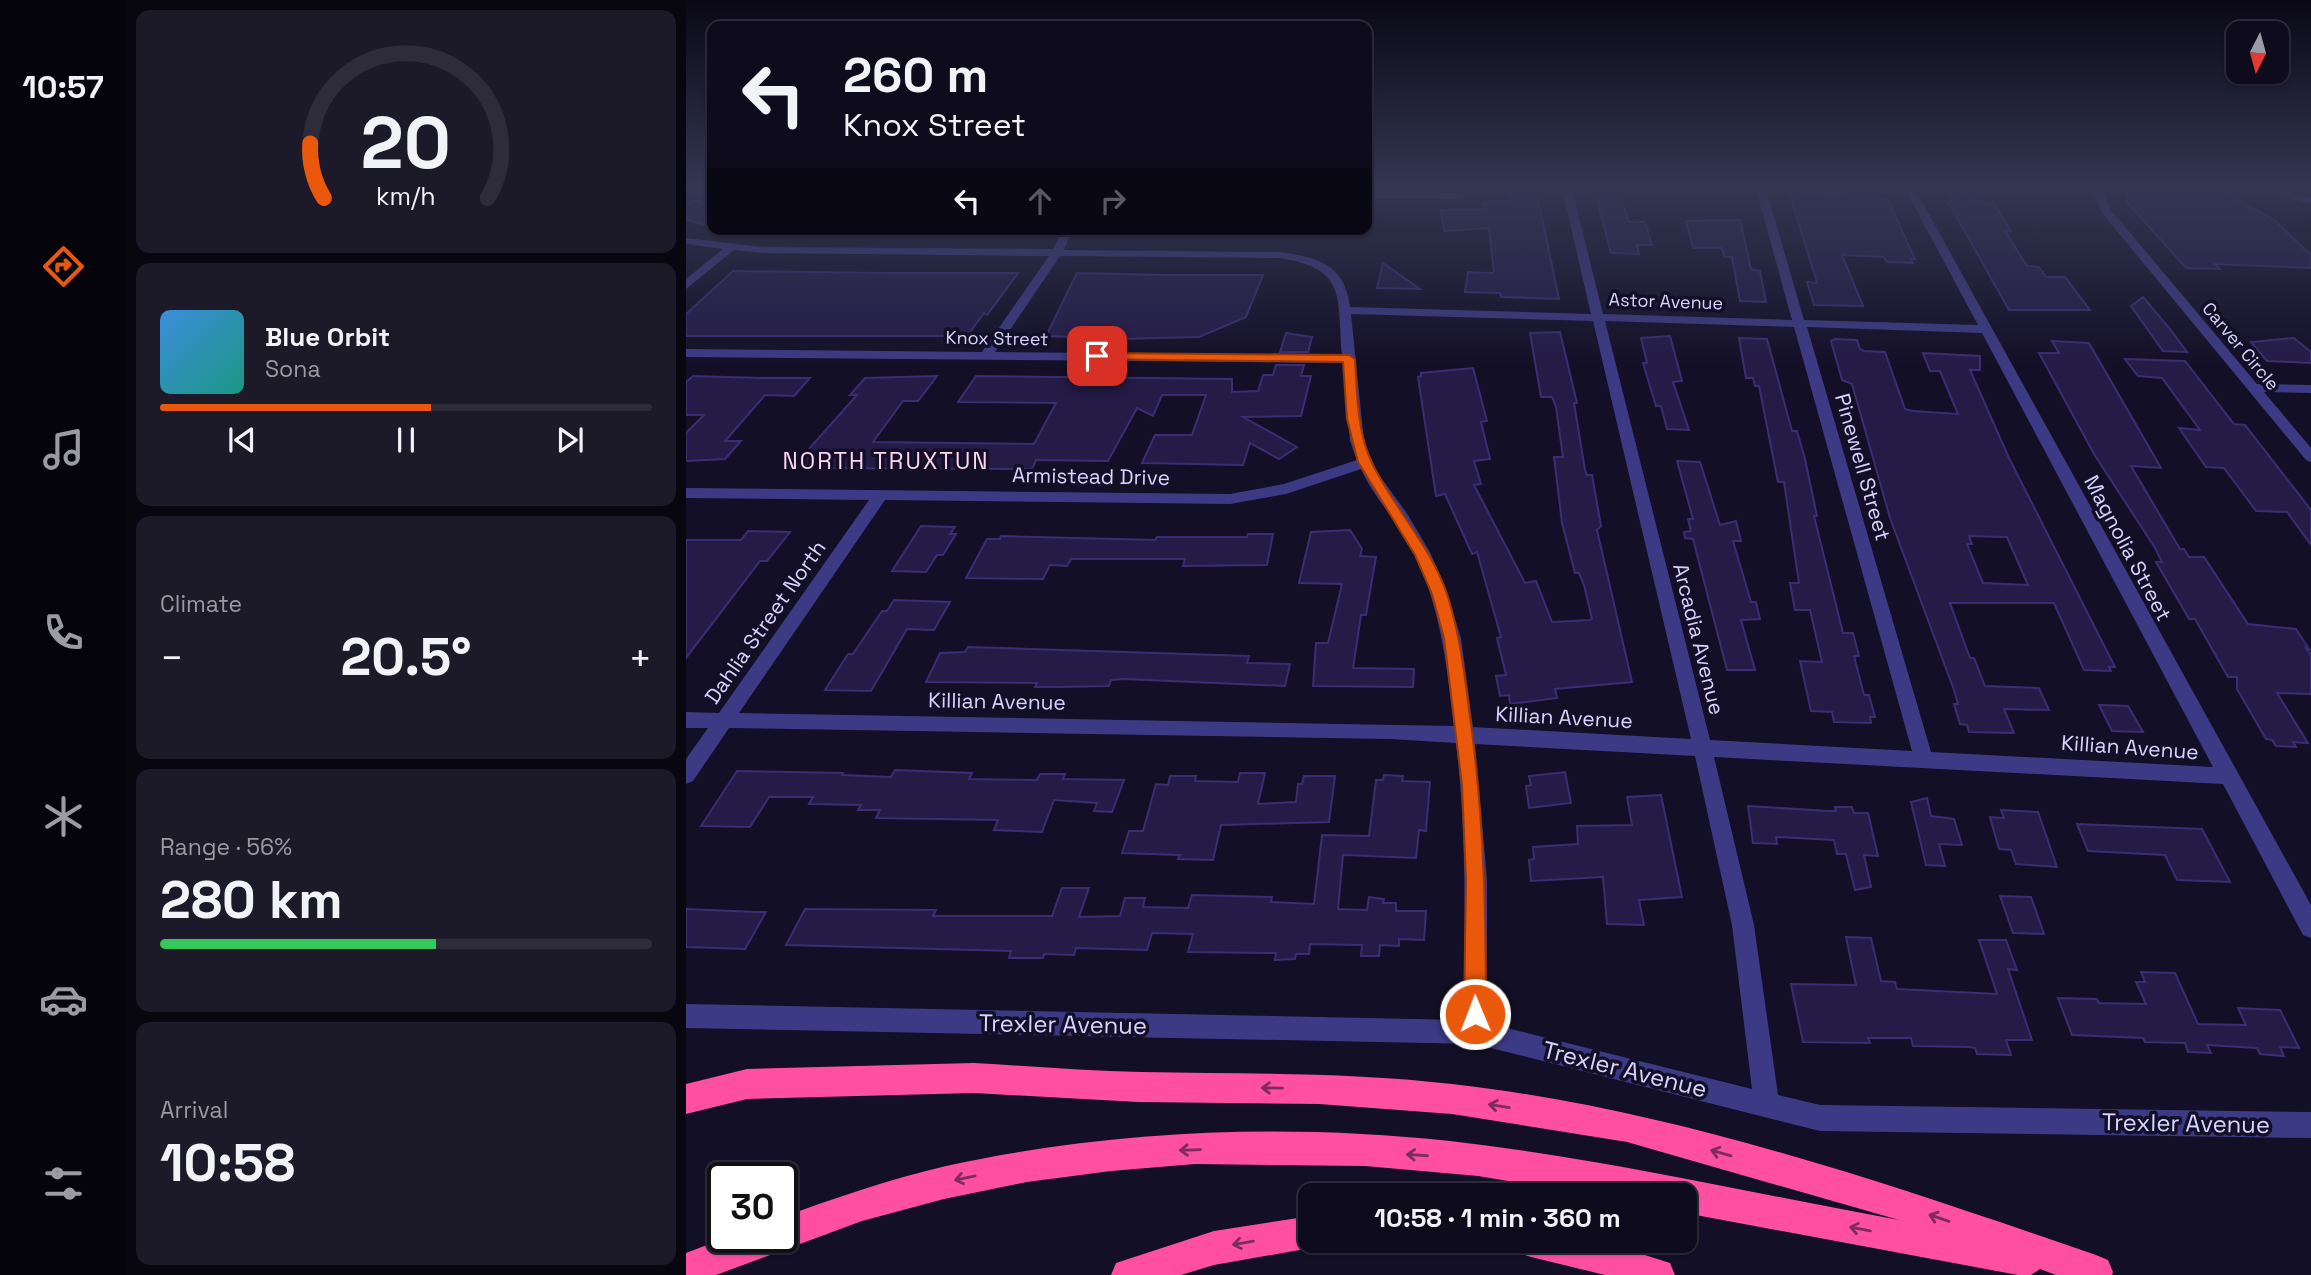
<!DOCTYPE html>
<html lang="en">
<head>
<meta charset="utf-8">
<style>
	body { margin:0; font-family:"Space Grotesk",sans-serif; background:#1c1929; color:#f1f3f6; height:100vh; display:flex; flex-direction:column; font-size:26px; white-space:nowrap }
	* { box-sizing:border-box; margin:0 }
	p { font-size:23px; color:#9b9ba3 }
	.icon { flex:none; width:38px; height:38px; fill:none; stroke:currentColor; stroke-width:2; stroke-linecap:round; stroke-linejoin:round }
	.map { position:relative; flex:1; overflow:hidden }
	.sheet { display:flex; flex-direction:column; gap:10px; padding:10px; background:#08060f; width:560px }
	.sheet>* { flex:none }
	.banner { position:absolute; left:21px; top:21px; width:665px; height:214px; border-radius:14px; box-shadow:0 2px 5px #0004,0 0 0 2px #2e2b3b; background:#0e0b1c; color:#f1f3f6; overflow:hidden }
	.needle { width:46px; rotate:186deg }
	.buttons { position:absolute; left:1540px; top:21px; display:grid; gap:14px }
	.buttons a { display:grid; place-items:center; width:63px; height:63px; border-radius:14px; background:#0e0b1c; box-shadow:0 2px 5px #0004,0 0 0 2px #2e2b3b; font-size:35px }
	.speed { position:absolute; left:21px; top:1162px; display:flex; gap:14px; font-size:35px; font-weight:700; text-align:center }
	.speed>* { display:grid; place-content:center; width:91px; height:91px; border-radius:50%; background:#0e0b1c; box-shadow:0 2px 5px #0004,0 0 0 2px #2e2b3b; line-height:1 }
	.speed .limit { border:4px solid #111; border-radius:10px; background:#fff; color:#111 }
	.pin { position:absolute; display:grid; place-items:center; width:60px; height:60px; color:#fff; margin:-30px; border-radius:14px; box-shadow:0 4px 10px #0006 }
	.me { position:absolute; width:77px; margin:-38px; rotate:359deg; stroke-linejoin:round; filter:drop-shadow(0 0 5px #0008) }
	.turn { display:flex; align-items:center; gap:24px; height:147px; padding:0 21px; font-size:32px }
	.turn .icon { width:91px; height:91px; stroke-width:2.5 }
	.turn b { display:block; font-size:49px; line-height:60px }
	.lanes { display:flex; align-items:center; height:66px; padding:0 21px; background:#0003; justify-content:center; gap:35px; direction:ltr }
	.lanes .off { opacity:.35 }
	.big { font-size:52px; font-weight:800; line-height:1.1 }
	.sheet .card { flex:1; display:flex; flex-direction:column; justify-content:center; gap:10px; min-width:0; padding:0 24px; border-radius:14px; background:#1c1929 }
	.sheet .dial { align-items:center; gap:0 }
	.dial svg { height:182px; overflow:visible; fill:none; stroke:#2e2b3b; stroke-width:7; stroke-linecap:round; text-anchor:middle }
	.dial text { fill:#f1f3f6; stroke:none }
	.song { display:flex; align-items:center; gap:21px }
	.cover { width:84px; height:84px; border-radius:10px; background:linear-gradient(135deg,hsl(210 70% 55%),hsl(170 70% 35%)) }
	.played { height:7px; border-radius:4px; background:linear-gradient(90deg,#ea580c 55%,#2e2b3b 55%) }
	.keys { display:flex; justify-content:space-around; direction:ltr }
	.heat { display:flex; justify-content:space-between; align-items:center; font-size:38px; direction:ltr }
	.charge { height:10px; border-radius:5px; background:linear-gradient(90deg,#34c759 56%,#2e2b3b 0) }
	.trip { position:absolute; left:612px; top:1183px; width:399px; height:70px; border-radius:14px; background:#0e0b1c; box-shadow:0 2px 5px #0004,0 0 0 2px #2e2b3b; font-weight:800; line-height:70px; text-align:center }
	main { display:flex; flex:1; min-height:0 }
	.dock { display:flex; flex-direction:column; width:126px; justify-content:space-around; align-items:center; background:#06040b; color:#9b9ba3 }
	.dock .icon { width:49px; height:49px }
	.dock .current { color:#ea580c }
	.dock b { font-size:32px; color:#f1f3f6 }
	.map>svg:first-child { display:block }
	.building { fill:#241b47; stroke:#3b2d73; stroke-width:2; fill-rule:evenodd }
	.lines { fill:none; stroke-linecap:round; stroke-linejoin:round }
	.minor { fill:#3d3a85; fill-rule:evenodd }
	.motorway { fill:#ff4fa3; fill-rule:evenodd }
	.oneway { stroke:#7d2c5e }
	.route { fill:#ea580c; stroke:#983908; stroke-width:2 }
	.labels { text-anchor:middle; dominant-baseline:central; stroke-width:7; stroke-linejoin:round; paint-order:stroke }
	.far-street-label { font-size:18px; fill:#d9d4ff; stroke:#130f26 }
	.street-label { font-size:21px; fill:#d9d4ff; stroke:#130f26 }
	.neighbourhood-label { font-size:23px; letter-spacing:2px; fill:#ffd6f0; stroke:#130f26 }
	.near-street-label { font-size:24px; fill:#d9d4ff; stroke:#130f26 }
</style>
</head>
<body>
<main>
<nav class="dock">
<b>10:57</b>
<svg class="icon current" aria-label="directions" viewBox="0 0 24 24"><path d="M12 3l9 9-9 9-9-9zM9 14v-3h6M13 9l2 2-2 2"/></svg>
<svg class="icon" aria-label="music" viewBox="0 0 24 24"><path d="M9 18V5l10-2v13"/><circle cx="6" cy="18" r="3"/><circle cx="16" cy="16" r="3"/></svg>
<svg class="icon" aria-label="phone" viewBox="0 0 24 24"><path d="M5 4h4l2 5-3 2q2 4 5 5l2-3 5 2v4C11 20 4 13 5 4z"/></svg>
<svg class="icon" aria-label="climate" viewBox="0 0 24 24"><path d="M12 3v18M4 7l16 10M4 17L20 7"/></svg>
<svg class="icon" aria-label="car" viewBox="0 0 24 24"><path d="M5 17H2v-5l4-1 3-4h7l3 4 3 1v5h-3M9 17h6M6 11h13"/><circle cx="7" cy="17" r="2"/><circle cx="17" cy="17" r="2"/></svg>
<svg class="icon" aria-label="filters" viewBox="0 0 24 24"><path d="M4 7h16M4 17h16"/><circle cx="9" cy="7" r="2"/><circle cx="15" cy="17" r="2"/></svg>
</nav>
<section class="sheet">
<div class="card dial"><svg viewBox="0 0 100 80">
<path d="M14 69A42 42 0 1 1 86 69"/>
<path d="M14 69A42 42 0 0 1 8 45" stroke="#ea580c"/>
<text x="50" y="56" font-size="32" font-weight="700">20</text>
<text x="50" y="72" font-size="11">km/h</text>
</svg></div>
<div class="card">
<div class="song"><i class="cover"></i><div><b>Blue Orbit</b><p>Sona</p></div></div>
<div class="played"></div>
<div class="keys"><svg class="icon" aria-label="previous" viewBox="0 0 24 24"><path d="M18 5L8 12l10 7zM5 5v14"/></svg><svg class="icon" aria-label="pause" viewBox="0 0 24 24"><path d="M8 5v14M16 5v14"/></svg><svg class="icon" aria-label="next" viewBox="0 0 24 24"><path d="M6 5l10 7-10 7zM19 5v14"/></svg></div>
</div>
<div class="card"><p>Climate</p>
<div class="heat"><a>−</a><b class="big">20.5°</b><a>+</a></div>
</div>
<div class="card"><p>Range · 56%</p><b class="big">280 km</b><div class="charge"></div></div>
<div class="card"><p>Arrival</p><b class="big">10:58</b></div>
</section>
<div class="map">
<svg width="1625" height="1275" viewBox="0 0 1625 1275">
	<rect width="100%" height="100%" fill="#130f26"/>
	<path class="building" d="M822 189H850L873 299 815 297 814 293 779 292 782 272 808 273 803 228 758 231 755 210H798L797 203 824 202Z
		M912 189H932L943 222H959L966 245H951L953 254 925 253 911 199 915 198Z
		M1258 189H1279L1287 201 1308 204 1325 231H1319L1341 266 1353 267 1360 277H1379L1404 310H1323L1262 202H1266Z
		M1441 189H1533L1588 220 1625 255V268L1529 264 1534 269 1500 268 1441 202Z
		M1103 192 1184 195 1202 200 1229 259H1225L1227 263 1201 262 1198 257 1156 255 1177 306 1128 305 1121 282 1131 283Z
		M12 200 26 209V226L0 220V203Z
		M1054 220 1065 269 1074 271 1080 302 1054 301 1046 257H1038L1036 248H1007L1000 221Z
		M697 263 734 289 691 288Z
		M47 271 202 273H332L301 315 298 313 281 336H0V314Z
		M391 273 478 275H577L560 317 513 337 434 339 360 336Z
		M1457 297 1484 329 1501 352 1477 351 1445 306Z
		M874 332 891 403H888L899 470 901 475H906L915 526 911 530 946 682 869 689 871 698 824 704 823 695 814 696 810 676 820 675 811 638 815 637 791 552 786 554 759 494 750 496 732 377 735 376V373L787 368 801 421 795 422 804 459 788 461 795 484 788 485 839 583 850 581 866 622 904 620 906 619 898 585 893 573H889L876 523 868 457H877L870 407 866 397H855L844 333Z
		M600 333 626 337 622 352H594Z
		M984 336 996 381 987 382 1003 430 981 429 975 406H970L957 363H961L955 338Z
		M1053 338 1081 339 1106 431H1111L1119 459 1131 516H1128L1157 633H1167L1173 656H1168L1178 695H1183L1189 717H1184L1185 723 1148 722 1146 712 1125 711 1114 661 1136 662 1124 610H1109L1104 583H1113L1098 482H1092L1073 386H1069L1067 378H1060Z
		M1608 338 1625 352V363L1581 361 1565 342Z
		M1149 339 1171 340 1174 349 1178 351 1199 352 1219 409 1227 411 1272 414 1254 371H1244L1237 353 1294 356V370H1284L1323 458 1429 667H1423L1425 671 1398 670 1368 603H1264L1284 658H1288L1299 686 1353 688 1363 710 1318 709 1328 733 1283 732 1281 725 1274 724 1268 704H1272L1268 690 1204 518 1166 384 1156 380 1145 341ZM1283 536 1321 537 1342 585 1297 583 1281 544H1286Z
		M1366 341 1403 343 1475 468 1445 466 1494 549H1498L1503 557H1518L1562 624 1610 629 1623 649 1620 648 1625 655V694L1591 693 1622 743 1607 742 1610 747 1590 746 1586 740 1580 739 1551 689V677H1542L1509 619H1503L1470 562H1476L1469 548 1408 454 1353 353H1373Z
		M1439 359 1499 361 1548 424 1559 425 1625 510V545L1601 512 1570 511 1538 468 1520 467 1493 428 1514 430 1476 378 1452 376Z
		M590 365H618L615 376H625L615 416 557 417 611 447 593 459 564 443 557 465 456 463 469 435H506L520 395H476L467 416 451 408 422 461 350 460 346 469 106 468 171 395H164L179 378 251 376 232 401H217L187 442 348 444 370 403 272 402 290 376 546 379V392L572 391 577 375H587Z
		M7 376 76 378H124L108 396 79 395 39 441H55L39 459 0 461V433L18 415H0V382Z
		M991 461 1014 462 1034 525 1050 521 1055 541H1047L1065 602H1070L1074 619 1055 620 1069 670H1041L1007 539 999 538 998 532 1005 531 1002 519H1007Z
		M235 526 269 527 264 534H270L257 555H251L240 572 206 571Z
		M664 530 676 549 674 556 690 557 680 615H675L667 668 728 669 727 687 627 686 630 643H642L656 584 613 583 625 532Z
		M62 531 104 532 81 561H74L0 658V540H55Z
		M562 534H587L581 565 497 566 499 559H385L381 566 364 565 357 579 280 578 301 539H314L315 536 469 540 471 537H561Z
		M208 600 264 602 248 630 221 629 185 691 139 690 162 654H167L196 611H201Z
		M282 647 563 656 561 663 604 664 599 686 438 679 425 680 423 686 371 687H349L351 683 240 682 254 653 279 652Z
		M1413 705 1442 706 1457 732 1426 731Z
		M209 770 286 773 283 779 351 780 354 774H379L377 779 438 780 426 812 408 811 411 803 368 800 356 832 308 830 312 820 190 818 194 810H172L175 805 123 804 127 797H83L64 827 15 826 51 771 157 773 156 775 205 777Z
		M879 772 885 803 843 808 840 786 845 785 843 776Z
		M554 773H579L572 804 610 802 612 784H616L618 776H649L643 822 535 825 527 860 492 859 494 855 436 853 443 831H457L470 784 482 785 484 776H510L509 781 552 782Z
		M698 775 717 776 716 781 744 782 740 831 733 830 730 858 657 855 652 909 681 910 683 897 698 899 697 903H710V911H740L738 940 713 939V946L694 945 693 956H675L676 945 624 944 623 954H610L609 959 589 960 590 953 502 952 507 934 466 933 461 950 390 948 388 955 358 954 357 958H323L325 951 100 945 119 909 250 910 247 916H366L376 888H403L393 917 434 916 439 898H459L457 907 502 908 506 895 586 897 585 902 628 904 636 835 683 836 690 780H697Z
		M975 795 996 897 953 900 958 925 921 924 917 877 845 881 843 860 848 859 847 847 892 844 891 826 946 825 941 797Z
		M1241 798 1245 816 1268 819 1276 845 1253 844 1259 866 1240 865 1225 802Z
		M1062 806 1142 811H1150L1149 807H1166L1168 813H1182L1192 856 1178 855 1185 887 1169 890 1160 854H1151L1148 840 1090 837 1091 844 1067 843Z
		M1315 810 1352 812 1371 867 1330 864 1325 850 1313 849 1304 817 1318 818Z
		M1391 824 1516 829 1544 882 1491 880 1479 855 1402 851Z
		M1314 896 1345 897 1358 934 1327 933Z
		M0 909 71 912H80L59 949 0 947Z
		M1160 937 1185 938 1195 981 1209 982 1211 989 1311 994 1293 940H1320L1331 970 1322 969 1346 1040H1320L1325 1055 1291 1054 1289 1048 1282 1047 1227 1046 1225 1038H1182L1184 1043 1117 1042 1105 984 1170 985Z
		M1455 972 1489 973 1512 1024 1560 1025 1552 1008 1594 1010 1613 1048 1594 1047 1598 1056 1574 1054 1571 1048 1521 1045 1525 1053 1502 1052 1499 1043 1459 1042 1457 1038 1386 1035 1372 998 1411 999 1413 1003 1460 1004 1450 982H1459Z"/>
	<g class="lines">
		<path class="minor" d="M0 189H26V193H0Z
			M876 189H886L917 314 1106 320 1070 189H1080L1118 320 1292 325 1219 189H1229L1625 905V938L1617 935 1537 784 1028 757 1068 925 1092 1095 1134 1105 1625 1112V1138L1134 1131 789 1044 0 1028V1004L777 1020C779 927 781 835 770 743L704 739 43 728 7 781 0 784V759L22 728H0V712L33 713 183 500 0 498V488L544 494 598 484 671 460 664 441 657 363 0 357V349L296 352 363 256 76 253 48 250 0 289V279L37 249 0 244V238L76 247 367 249 377 229H387L378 250 593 252C631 257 659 264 664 307L905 314ZM374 256 593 258C662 268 651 298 656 355L309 352ZM665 314 907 321 1005 739 787 727 775 638 761 594 745 554 722 515 691 472 678 441ZM919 321 1108 327 1226 751 1024 740ZM1121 327 1296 333 1527 767 1245 752ZM675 469C688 499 715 524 729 555 755 610 761 667 768 726L53 713 199 500 544 504 600 494ZM789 744 1009 756 1046 925 1066 1089 801 1023V879Z
			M1406 189H1416L1425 210 1571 384 1625 385V393L1578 392 1625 448V462L1620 460 1416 213Z
			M1571 189H1587L1625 198V204Z
			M681 192 775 193 780 196 775 199 681 198Z"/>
		<path class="motorway" d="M288 1063C344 1066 399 1071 455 1072 559 1074 662 1072 766 1084 987 1109 1200 1183 1410 1255L1422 1260 1427 1272 1426 1275H1370L1354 1269 1345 1275H1332L999 1213V1195H907L792 1176 679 1166 509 1164 425 1171 341 1182 258 1199 176 1221 30 1275H0V1253L42 1237H96V1217C150 1198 204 1179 260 1166 425 1130 596 1123 764 1141 915 1158 1064 1193 1213 1220L941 1142 766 1114 633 1104 452 1102 288 1093 61 1099 0 1114V1084L61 1069Z
			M625 1216V1241H638L625 1248 528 1265 495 1275H425L430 1263 528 1231Z
			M829 1241H915L984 1263 989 1275H919L845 1257 833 1253Z"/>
	</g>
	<defs><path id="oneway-shaft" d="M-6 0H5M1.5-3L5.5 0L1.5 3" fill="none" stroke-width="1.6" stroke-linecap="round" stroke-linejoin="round" transform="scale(1.75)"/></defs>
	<g class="oneway">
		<use href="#oneway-shaft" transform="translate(586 1088) rotate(-179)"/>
		<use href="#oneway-shaft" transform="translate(813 1106) rotate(-171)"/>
		<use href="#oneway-shaft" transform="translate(504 1150) rotate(178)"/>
		<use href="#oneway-shaft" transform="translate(1035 1153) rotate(-164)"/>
		<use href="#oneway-shaft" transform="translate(731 1155) rotate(-176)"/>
		<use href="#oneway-shaft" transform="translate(279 1178) rotate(168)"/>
		<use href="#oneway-shaft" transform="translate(1253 1218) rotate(-161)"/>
		<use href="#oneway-shaft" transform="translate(1174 1229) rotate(-170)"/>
		<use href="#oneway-shaft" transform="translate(557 1243) rotate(170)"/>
	</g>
	<linearGradient id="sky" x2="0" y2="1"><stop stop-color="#0a0815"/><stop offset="0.51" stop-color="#333752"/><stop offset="1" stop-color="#333752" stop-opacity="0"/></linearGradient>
	<rect width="1625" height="367" fill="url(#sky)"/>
	<path class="route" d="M411 353 663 355 669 359C671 393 671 432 686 463 709 510 746 547 762 597 774 636 779 676 784 717 798 816 800 914 800 1014L797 1021 789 1024 781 1021 778 1014 780 879 776 785 758 638 746 594 729 555 672 462 661 419 657 362 407 359V354Z"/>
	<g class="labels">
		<g class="far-street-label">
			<text transform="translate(980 301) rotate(2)">Astor Avenue</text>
			<text transform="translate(311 338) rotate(1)">Knox Street</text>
			<text transform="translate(1555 346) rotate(50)">Carver Circle</text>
		</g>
		<g class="street-label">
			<text transform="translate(1177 467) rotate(74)">Pinewell Street</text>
			<text transform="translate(405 476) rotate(1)">Armistead Drive</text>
			<text transform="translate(1442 548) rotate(62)">Magnolia Street</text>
			<text transform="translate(79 622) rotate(-55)">Dahlia Street North</text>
			<text transform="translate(1013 639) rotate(76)">Arcadia Avenue</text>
			<text transform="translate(311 701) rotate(1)">Killian Avenue</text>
			<text transform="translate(878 717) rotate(3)">Killian Avenue</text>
			<text transform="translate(1444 747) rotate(4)">Killian Avenue</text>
		</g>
		<g class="neighbourhood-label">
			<text x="200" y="461">NORTH TRUXTUN</text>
		</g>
		<g class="near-street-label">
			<text transform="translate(377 1024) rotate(1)">Trexler Avenue</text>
			<text transform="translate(939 1069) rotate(14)">Trexler Avenue</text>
			<text transform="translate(1500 1123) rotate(1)">Trexler Avenue</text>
		</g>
	</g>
</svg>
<div class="buttons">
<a><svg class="needle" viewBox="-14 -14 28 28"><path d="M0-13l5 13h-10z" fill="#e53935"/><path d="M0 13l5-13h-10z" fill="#9b9ba3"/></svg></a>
</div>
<div class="speed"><div class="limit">30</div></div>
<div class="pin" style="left:411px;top:356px;background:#d93025"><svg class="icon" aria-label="arrive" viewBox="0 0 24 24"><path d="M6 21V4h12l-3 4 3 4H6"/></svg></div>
<svg class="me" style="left:789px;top:1014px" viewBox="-20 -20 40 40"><circle r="17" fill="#ea580c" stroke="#fff" stroke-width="3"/><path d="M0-11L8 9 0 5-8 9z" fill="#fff"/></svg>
<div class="trip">10:58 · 1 min · 360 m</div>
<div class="banner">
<div class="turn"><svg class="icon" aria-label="left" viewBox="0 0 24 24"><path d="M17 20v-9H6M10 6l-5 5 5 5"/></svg><div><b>260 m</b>Knox Street</div></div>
<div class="lanes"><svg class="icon" aria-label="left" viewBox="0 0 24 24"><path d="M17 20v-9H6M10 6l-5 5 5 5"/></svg><svg class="icon off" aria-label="ahead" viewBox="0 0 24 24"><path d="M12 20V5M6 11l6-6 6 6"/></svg><svg class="icon off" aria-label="right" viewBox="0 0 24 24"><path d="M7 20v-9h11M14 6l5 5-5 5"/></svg></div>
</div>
</div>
</main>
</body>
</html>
